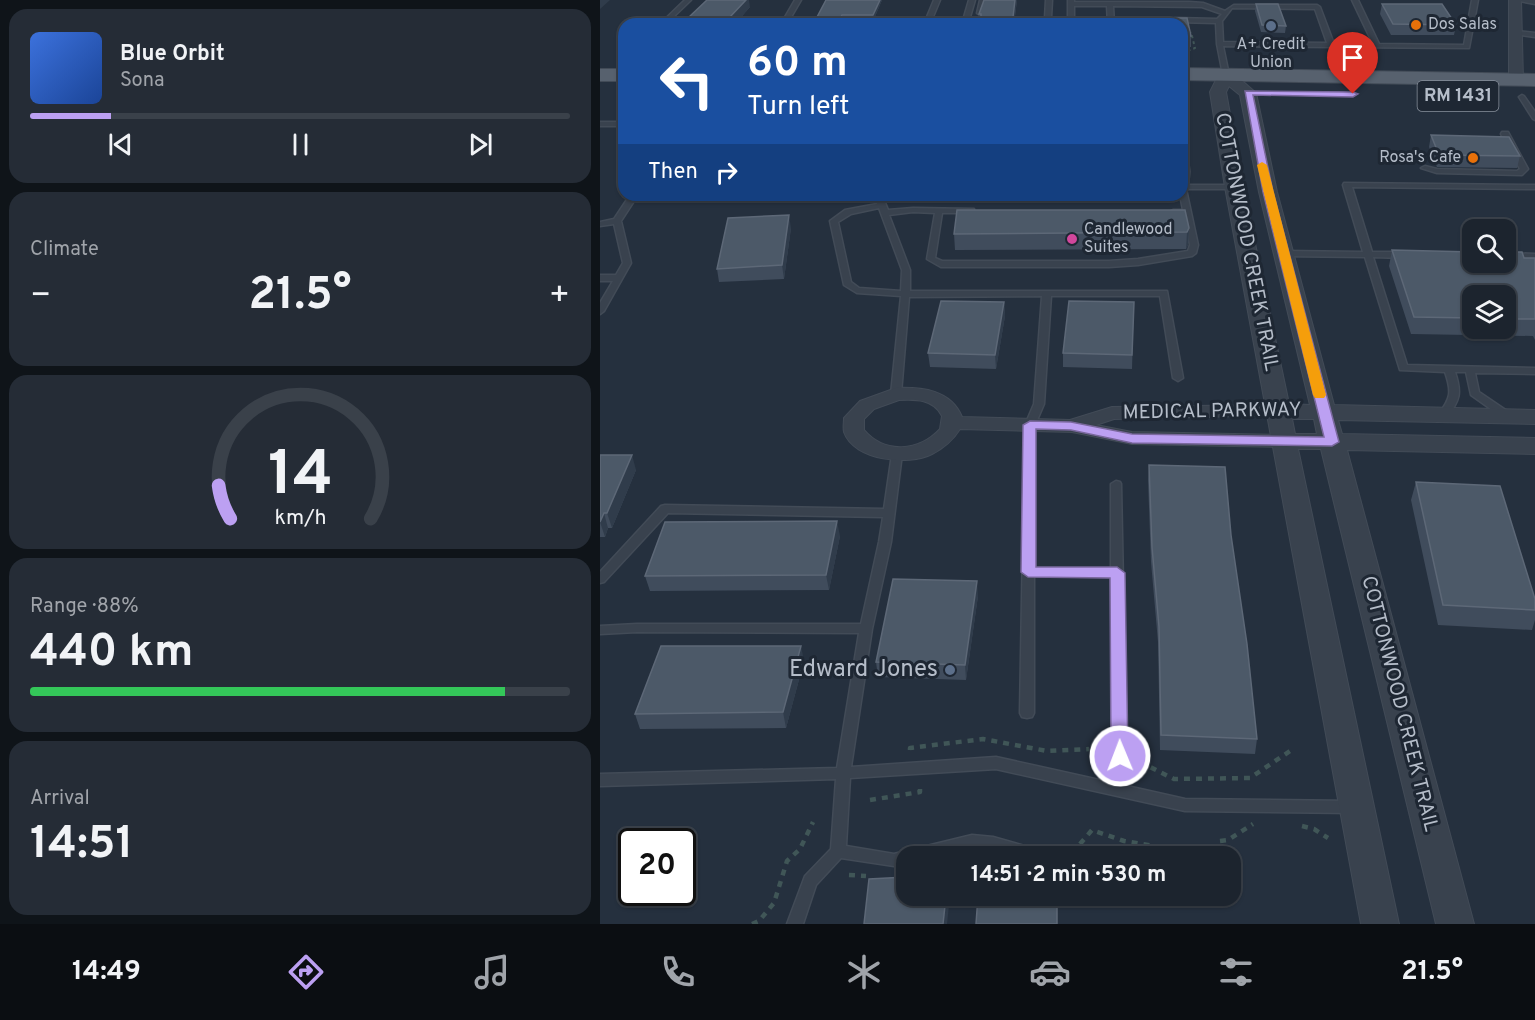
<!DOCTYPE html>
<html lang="en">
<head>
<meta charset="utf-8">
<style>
	body { margin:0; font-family:Overpass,sans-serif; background:#252c36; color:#f1f3f6; height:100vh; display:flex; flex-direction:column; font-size:22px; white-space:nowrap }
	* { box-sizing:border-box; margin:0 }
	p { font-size:20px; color:#a0a4aa }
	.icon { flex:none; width:33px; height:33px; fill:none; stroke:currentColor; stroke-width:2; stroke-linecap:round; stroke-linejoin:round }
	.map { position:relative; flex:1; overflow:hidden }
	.side { display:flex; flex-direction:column; gap:9px; padding:9px; background:#0f1419; width:600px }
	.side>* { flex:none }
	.hud { position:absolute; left:18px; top:18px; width:570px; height:183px; border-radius:18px; box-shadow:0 2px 4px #0004,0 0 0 2px #3a414a; background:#1a4fa0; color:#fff; overflow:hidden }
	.tools { position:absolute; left:862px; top:219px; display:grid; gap:12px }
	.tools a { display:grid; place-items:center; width:54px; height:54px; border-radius:12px; background:#1c242e; box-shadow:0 2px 4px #0004,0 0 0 2px #3a414a; font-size:30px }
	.speed { position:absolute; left:18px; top:828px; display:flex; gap:12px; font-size:30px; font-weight:700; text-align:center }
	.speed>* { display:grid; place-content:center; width:78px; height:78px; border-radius:50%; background:#1c242e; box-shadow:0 2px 4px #0004,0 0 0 2px #3a414a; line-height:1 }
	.speed .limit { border:3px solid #111; border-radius:9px; background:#fff; color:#111 }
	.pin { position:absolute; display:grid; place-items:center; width:51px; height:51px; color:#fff; margin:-62px -26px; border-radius:50% 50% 50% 0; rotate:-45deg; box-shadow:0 0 6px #0007 }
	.pin .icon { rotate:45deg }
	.me { position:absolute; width:66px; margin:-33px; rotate:359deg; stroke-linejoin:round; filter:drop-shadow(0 0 4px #0008) }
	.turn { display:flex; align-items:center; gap:21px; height:126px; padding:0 30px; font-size:27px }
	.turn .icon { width:78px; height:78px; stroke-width:2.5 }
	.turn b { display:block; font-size:42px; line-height:51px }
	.then { display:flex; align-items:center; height:57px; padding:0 30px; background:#0003; gap:12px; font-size:22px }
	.big { font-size:45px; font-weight:700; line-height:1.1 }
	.side .widget { flex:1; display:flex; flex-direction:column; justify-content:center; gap:9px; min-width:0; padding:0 21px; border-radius:18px; background:#252c36 }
	.side .dial { align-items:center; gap:0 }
	.dial svg { height:156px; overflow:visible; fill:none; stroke:#3a414a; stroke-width:7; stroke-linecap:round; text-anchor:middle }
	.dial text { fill:#f1f3f6; stroke:none }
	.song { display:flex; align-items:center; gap:18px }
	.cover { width:72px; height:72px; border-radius:9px; background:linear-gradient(135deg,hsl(220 70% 55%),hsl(220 70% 35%)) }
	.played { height:6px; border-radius:3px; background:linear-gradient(90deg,#bca0f2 15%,#3a414a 15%) }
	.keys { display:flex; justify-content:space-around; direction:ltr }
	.heat { display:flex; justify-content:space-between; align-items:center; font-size:33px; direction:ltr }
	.charge { height:9px; border-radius:4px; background:linear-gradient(90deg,#34c759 88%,#3a414a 0) }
	.trip { position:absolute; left:296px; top:846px; width:345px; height:60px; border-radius:18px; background:#1c242e; box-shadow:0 2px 4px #0004,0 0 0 2px #3a414a; font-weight:700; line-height:60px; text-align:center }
	.dock { display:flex; height:96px; justify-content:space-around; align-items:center; background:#0b0e12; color:#a0a4aa }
	.dock .icon { width:42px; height:42px }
	.dock .on { color:#bca0f2 }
	.dock b { font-size:27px; color:#f1f3f6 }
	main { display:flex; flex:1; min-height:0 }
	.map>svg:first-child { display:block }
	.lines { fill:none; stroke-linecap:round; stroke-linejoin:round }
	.service-casing { stroke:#424b57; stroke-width:3 }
	.minor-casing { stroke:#424b57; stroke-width:2 }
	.tertiary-casing { stroke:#424b57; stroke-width:2 }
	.primary-casing { stroke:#424b57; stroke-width:2 }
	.path-far1 { stroke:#405657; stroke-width:2; stroke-dasharray:3 3; stroke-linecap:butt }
	.path { stroke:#405657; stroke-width:4.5; stroke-dasharray:6 6; stroke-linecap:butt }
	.service { fill:#39424e; fill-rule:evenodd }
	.minor { fill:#39424e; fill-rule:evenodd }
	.tertiary { fill:#39424e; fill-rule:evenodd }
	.primary { fill:#57616e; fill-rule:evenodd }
	.wall { fill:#404c5c; fill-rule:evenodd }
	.shaded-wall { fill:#303c4b }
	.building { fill:#4c5968; stroke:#5d6877; stroke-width:1.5 }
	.route { fill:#bca0f2; stroke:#7a689d; stroke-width:1.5 }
	.slow { fill:#f59e0b }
	.food-dot { fill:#e8710a; stroke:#1e2733; stroke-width:2 }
	.service-dot { fill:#5c6f8a; stroke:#1e2733; stroke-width:2 }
	.hotel-dot { fill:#d1479c; stroke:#1e2733; stroke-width:2 }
	.labels { text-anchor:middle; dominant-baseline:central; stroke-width:6; stroke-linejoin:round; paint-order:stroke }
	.far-poi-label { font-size:16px; fill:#b5bdc9; stroke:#1e2733; text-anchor:start }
	.shield { fill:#1e2733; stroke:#88909c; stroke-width:1.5 }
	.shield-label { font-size:18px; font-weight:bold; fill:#b5bdc9 }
	.street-label { font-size:20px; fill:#b5bdc9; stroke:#1e2733 }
	.near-poi-label { font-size:24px; fill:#b5bdc9; stroke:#1e2733; text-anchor:end }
</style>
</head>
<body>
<main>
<section class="side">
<div class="widget">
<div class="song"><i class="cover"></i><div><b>Blue Orbit</b><p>Sona</p></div></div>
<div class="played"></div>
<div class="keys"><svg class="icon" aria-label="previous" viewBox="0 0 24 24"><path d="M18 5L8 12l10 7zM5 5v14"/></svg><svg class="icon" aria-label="pause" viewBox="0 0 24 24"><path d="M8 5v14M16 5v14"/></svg><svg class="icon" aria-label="next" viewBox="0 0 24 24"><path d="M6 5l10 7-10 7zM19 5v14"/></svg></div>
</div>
<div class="widget"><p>Climate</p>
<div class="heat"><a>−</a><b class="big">21.5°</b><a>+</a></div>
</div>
<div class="widget dial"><svg viewBox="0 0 100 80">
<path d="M14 69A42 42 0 1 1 86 69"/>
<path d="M14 69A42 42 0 0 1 8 52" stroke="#bca0f2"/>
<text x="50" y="56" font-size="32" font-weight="700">14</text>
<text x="50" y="72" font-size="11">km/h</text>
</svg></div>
<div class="widget"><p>Range · 88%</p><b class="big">440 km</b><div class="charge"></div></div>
<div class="widget"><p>Arrival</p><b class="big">14:51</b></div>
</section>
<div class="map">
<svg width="935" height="924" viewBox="0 0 935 924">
	<rect width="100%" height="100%" fill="#25303e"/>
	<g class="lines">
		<g class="service-casing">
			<path id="service" d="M85 0H91L66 24H60Z
				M195 0H201L187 24H181Z
				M334 0H340L330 24H324Z
				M369 0H375L368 24H362Z
				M380 0H386L383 13 380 15 377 13Z
				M446 0H452L451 18 448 20 445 18Z
				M468 0H474V2H589L603 3 625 11 634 5H717L720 7 734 44H773L752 0H758L779 44 864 45 872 0H878L869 48 623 46 629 75 626 77 623 75 617 44 616 23 575 22 572 20 575 18 617 19 622 14 602 7 513 6 514 24H508L507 6H474V24H468ZM632 8 715 9 727 43 623 42 622 21Z
				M914 0H935V4Z
				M916 31 935 33V37L914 34 913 33Z
				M24 51 22 59H18V57Z
				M922 95 924 96 935 112V120L933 119 919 97Z
				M0 122H24V126H0Z
				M902 132H908L928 169 922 175 837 173 821 168 825 166 837 169 917 171 920 169 901 134Z
				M582 157C592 163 590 175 587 185H634L638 187 634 189H586L598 245 596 253 592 256 538 265 509 267H341L327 259 335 213 313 212 289 215 310 270V291H567L583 378 578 381 573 378 560 296H451L444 404 435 425 434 568 511 569V484L516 481 520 482 521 484 527 786 585 799 753 801 758 803 760 807 758 811 753 813 585 811 396 769 250 778 246 846 294 854 372 835 393 837 439 850 444 851 446 856H418L393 849 372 847 333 856H306V863L294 866 241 858 216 885 203 924H187L205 876 231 849 236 779 0 786V774L237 768 259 633 37 632 0 634V626L37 624H261L279 542 283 517 68 513 4 582 0 583V572L61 506 65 505 284 509 292 454 293 452H301L302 454 291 542 272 629 251 767 396 757 513 783 511 577 434 576V713L432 717 427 718 422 717 420 713 425 425 434 404 442 296 309 297 301 394 296 397 293 396 291 394 301 296 257 293 244 285 230 221 245 210 277 204 274 195H282L288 210 313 208 374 209V213H342L335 258 342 261H509L538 259 588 251 590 245 584 214H573L569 212 573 210H583L580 195H582ZM279 208 302 270 301 291 259 288 251 282 238 222 251 214Z
				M744 183 935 185V189L752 187 772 252H804L808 255 804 258 773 257 807 365 935 368V374L875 373 879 392 910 413 911 415 910 417H902L871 395 866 372H855C862 393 860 400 847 417H839L838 415C851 398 852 392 845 372L800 370 765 257 681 256 680 254 684 251 763 252 743 185Z
				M30 195H38L21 221 31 263 4 311 0 314V303L13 281H0V275H16L23 263 14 224 0 226V222L14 219Z
				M906 253 935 254V260L906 259Z"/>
		</g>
		<g class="minor-casing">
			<path id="minor" d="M909 0H921L923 80 916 84 909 80Z
				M296 388C322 387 351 390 362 417L470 420 512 407 677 405 684 407 687 411 684 415 514 419 496 425 532 432 683 435 690 437 693 441 690 445 683 447 532 444 472 432 360 429C353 440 344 448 332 454 309 466 254 461 244 432 243 428 244 422 244 418L260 401ZM299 400C315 399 334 399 342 416L340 429C319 452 284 454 264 430V419L274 409Z"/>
		</g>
		<g class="tertiary-casing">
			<path id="tertiary" d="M626 70 632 72 656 93 677 192 734 405 935 410V424L738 420 742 434 935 438V454L747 450 874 924H836L721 449H698L799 924H761L625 187 610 92 620 72ZM629 86 640 95 659 192 710 405 689 404 643 187 626 92ZM692 419H714L717 434H695Z"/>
		</g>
		<g class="primary-casing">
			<path id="primary" d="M582 68 935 74V86L582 80Z
				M0 69H24V81H0Z"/>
		</g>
		<path class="path-far1" d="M582 53 595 48 591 32"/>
		<path class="path" d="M310 750V748L383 739 447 751 489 749
			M540 762 574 779 650 778 693 749
			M270 800 320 792V789
			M702 826 714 829 728 838
			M620 841 628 840 653 824
			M480 844 492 830 524 841 560 847
			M249 875 266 876
			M152 924 159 921 174 903 187 861 200 849 213 822"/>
		<use href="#service" class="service"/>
		<use href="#minor" class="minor"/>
		<use href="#tertiary" class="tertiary"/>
		<use href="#primary" class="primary"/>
	</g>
	<path class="wall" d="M226 0H282L274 19 242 18 240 23 216 22V19Z
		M417 0 414 24H380L379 14Z
		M656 4 686 26 685 33 661 32 655 11Z
		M782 4 856 25 854 35H791L780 14Z
		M150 7 135 24H89L88 18Z
		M540 18H587L591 36V47H582V24H540Z
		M831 135 920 156 917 168 837 167 829 147Z
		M191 228 184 279 119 282 117 269Z
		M589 228 588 245 586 249 355 250 354 234Z
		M792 250 935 258V340L933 336 811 334 789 266ZM873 296H906V328H873Z
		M404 302 405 316 396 369 330 367 328 353Z
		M534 302 532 369 463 367V353Z
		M0 455 36 470 12 528H8L5 537H0Z
		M549 465 631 535 657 739 655 754 560 750 558 642 551 562 548 480Z
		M816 482 935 599V620L932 630 838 625 811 500Z
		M240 536 229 590 50 591 45 576Z
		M378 596 366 680 278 677 276 662Z
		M204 661 186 728 40 729 35 714Z"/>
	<path class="shaded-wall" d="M0 0H10L0 9Z
		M146 0H149L150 7 135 24H130L129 18Z
		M280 0H282L274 19 273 15Z
		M415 0H417L414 24 413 17Z
		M189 215 191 228 184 279 182 265Z
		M589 228 588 245 586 249 587 232Z
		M404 302 405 316 396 369 395 355Z
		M32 455 36 470 12 528 7 513Z
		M4 513 8 528 5 537 0 522Z
		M237 521 240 536 229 590 226 575Z
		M377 581 378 596 366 680 365 665Z
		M201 646 204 661 186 728 183 712Z
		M346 896H350L347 924H343Z"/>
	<path class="building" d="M107 0H146L129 18H88Z
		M226 0H280L273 15H242L240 19H216Z
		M384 0H415L413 17H381V14H379Z
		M656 4H678L686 26 662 25Z
		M782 4H842L856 25 793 24Z
		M540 18H587L591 36H582V24H541Z
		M831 135 909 137 920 156 839 155Z
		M357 210H585L589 228 587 232 354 234Z
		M189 215 182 265 117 269 128 218Z
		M792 250 873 252V262H906V252H922L924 258H935V319H906V296H873V318L814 317Z
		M341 301 404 302 395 355 328 353Z
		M469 301 534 302 532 355 463 353Z
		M0 455H32L7 513H4L0 522Z
		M549 465 625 467 631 535 647 644 657 739 561 735 559 627 552 547Z
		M816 482 900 486 935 599V610L843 605Z
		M237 521 226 575 45 576 65 522Z
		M293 579 377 581 365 665 276 662Z
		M61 646H201L183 712 35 714Z
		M306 877V896H346L343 924H264L269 879Z
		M378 896H457V924H376Z"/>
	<path class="route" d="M645 91 753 92 758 94 753 97 653 95 673 192 739 442 732 446 532 443 471 430 436 429V567H517L525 573 528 756 526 762 520 764 513 762 511 756 510 578 428 577 421 572 423 425 430 421 471 422 532 434 724 437 663 192Z"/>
	<path class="slow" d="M662 162 667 165 726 395 724 398H715L713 395 657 165Z"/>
	<g class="food-dot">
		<circle cx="816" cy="25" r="6"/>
		<circle cx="873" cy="158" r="6"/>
	</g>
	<g class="service-dot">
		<circle cx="671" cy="26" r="6"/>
		<circle cx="350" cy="670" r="6"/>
	</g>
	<circle class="hotel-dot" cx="472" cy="239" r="6"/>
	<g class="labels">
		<g class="far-poi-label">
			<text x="828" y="25">Dos Salas</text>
			<text x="671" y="45" text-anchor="middle">A+ Credit<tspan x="671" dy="18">Union</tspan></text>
			<text x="861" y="158" text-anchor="end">Rosa's Cafe</text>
			<text x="484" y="230">Candlewood<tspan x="484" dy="18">Suites</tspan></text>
		</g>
		<rect class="shield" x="817.5" y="81" width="81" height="30" rx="4.5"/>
		<g class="shield-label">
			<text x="858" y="96">RM 1431</text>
		</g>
		<g class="street-label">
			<text transform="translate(646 242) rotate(79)">COTTONWOOD CREEK TRAIL</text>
			<text transform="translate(612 412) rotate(-1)">MEDICAL PARKWAY</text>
			<text transform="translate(799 704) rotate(76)">COTTONWOOD CREEK TRAIL</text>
		</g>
		<g class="near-poi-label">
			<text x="338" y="670">Edward Jones</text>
		</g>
	</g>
</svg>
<div class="tools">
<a><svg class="icon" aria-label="search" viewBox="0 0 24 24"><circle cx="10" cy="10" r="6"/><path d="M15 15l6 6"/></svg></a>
<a><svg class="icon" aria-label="layers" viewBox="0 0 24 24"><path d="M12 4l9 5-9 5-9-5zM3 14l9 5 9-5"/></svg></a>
</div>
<div class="speed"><div class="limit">20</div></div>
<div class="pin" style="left:753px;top:94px;background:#d93025"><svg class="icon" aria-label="arrive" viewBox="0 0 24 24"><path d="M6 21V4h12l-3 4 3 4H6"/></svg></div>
<svg class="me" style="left:520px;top:756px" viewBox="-20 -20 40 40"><circle r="17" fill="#bca0f2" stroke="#fff" stroke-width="3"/><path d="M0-11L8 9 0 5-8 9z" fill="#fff"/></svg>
<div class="trip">14:51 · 2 min · 530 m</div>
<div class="hud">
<div class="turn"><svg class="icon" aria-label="left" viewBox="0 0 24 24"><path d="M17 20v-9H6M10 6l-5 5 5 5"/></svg><div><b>60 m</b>Turn left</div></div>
<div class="then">Then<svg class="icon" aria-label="right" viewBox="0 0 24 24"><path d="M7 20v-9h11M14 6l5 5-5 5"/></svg></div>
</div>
</div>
</main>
<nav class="dock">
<b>14:49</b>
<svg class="icon on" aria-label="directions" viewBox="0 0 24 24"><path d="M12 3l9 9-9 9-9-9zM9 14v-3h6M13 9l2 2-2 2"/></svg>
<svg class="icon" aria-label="music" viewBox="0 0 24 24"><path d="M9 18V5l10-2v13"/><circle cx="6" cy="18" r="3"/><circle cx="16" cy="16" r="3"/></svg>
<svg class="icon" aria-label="phone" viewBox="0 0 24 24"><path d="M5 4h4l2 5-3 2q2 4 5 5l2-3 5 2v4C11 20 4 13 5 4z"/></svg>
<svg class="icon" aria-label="climate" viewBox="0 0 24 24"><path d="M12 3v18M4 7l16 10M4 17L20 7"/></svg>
<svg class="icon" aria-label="car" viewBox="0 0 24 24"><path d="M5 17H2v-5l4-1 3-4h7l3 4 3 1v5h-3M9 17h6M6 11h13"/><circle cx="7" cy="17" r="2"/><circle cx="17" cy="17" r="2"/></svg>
<svg class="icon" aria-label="filters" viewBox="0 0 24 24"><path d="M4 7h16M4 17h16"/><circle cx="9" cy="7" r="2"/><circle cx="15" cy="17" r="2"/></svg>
<b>21.5°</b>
</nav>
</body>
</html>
